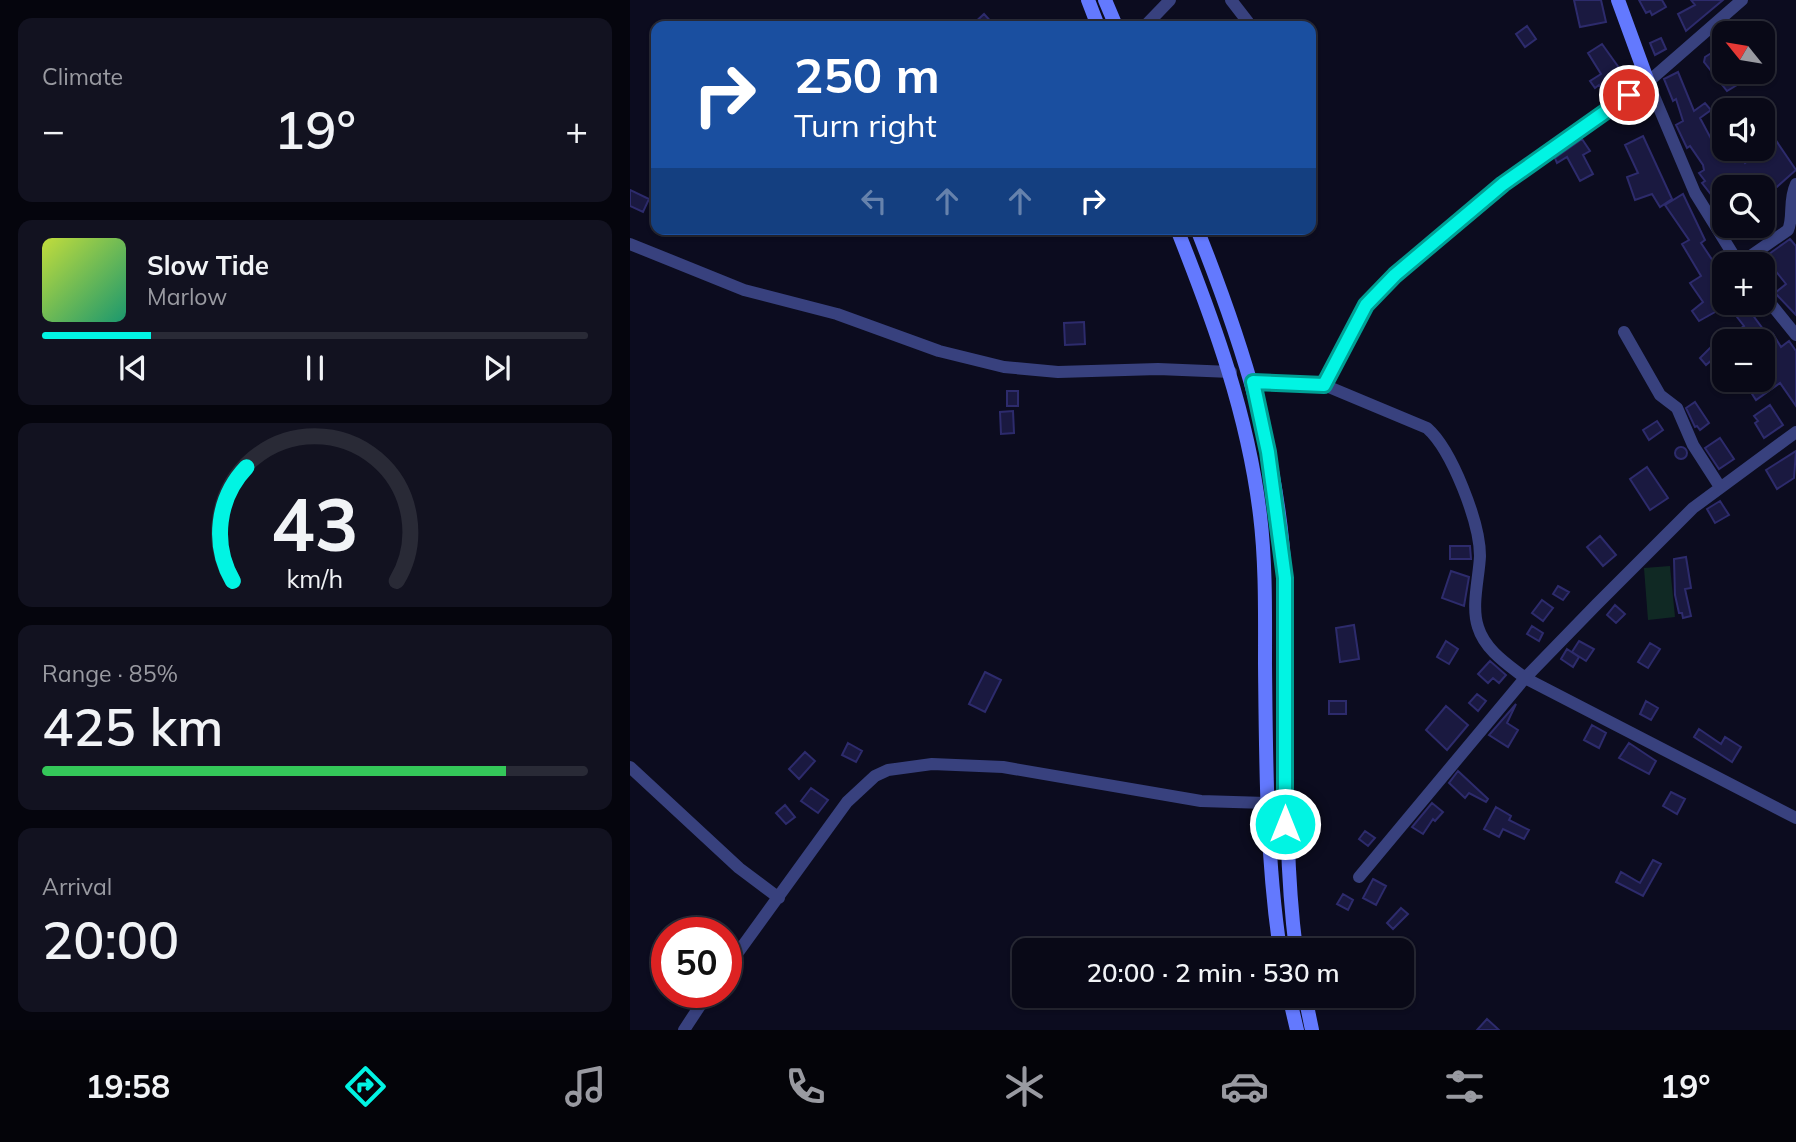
<!DOCTYPE html>
<html lang="en">
<head>
<meta charset="utf-8">
<style>
	body { margin:0; font-family:Mulish,sans-serif; background:#121220; color:#f1f3f6; height:100vh; display:flex; flex-direction:column; font-size:26px; white-space:nowrap }
	* { box-sizing:border-box; margin:0 }
	p { font-size:23px; color:#999aa1 }
	.icon { flex:none; width:38px; height:38px; fill:none; stroke:currentColor; stroke-width:2; stroke-linecap:round; stroke-linejoin:round }
	.map { position:relative; flex:1; overflow:hidden }
	.side { display:flex; flex-direction:column; gap:18px; padding:18px; background:#05050d; width:630px }
	.side>* { flex:none }
	.top-card { position:absolute; left:21px; top:21px; width:665px; height:214px; border-radius:14px; box-shadow:0 2px 5px #0004,0 0 0 2px #292a36; background:#1a4fa0; color:#fff; overflow:hidden }
	.needle { width:46px; rotate:300deg }
	.tools { position:absolute; left:1082px; top:21px; display:grid; gap:14px }
	.tools a { display:grid; place-items:center; width:63px; height:63px; border-radius:14px; background:#090917; box-shadow:0 2px 5px #0004,0 0 0 2px #292a36; font-size:35px }
	.speed { position:absolute; left:21px; top:917px; display:flex; gap:14px; font-size:35px; font-weight:700; text-align:center }
	.speed>* { display:grid; place-content:center; width:91px; height:91px; border-radius:50%; background:#090917; box-shadow:0 2px 5px #0004,0 0 0 2px #292a36; line-height:1 }
	.speed .limit { border:10px solid #d22; background:#fff; color:#111 }
	.pin { position:absolute; display:grid; place-items:center; width:60px; height:60px; color:#fff; margin:-30px; border:4px solid #fff; border-radius:50%; box-shadow:0 2px 7px #0007 }
	.me { position:absolute; width:77px; margin:-38px; rotate:0deg; stroke-linejoin:round; filter:drop-shadow(0 0 5px #0008) }
	.turn { display:flex; align-items:center; gap:24px; height:147px; padding:0 28px; font-size:32px }
	.turn .icon { width:91px; height:91px; stroke-width:2.5 }
	.turn b { display:block; font-size:49px; line-height:60px }
	.lanes { display:flex; align-items:center; height:66px; padding:0 28px; background:#0003; justify-content:center; gap:35px; direction:ltr }
	.lanes .off { opacity:.35 }
	.big { font-size:52px; font-weight:600; line-height:1.1 }
	.side .tile { flex:1; display:flex; flex-direction:column; justify-content:center; gap:10px; min-width:0; padding:0 24px; border-radius:14px; background:#121220 }
	.side .dial { align-items:center; gap:0 }
	.dial svg { height:182px; overflow:visible; fill:none; stroke:#292a36; stroke-width:7; stroke-linecap:round; text-anchor:middle }
	.dial text { fill:#f1f3f6; stroke:none }
	.song { display:flex; align-items:center; gap:21px }
	.cover { width:84px; height:84px; border-radius:10px; background:linear-gradient(135deg,hsl(70 70% 55%),hsl(160 70% 35%)) }
	.played { height:7px; border-radius:4px; background:linear-gradient(90deg,#01f4e3 20%,#292a36 20%) }
	.keys { display:flex; justify-content:space-around; direction:ltr }
	.heat { display:flex; justify-content:space-between; align-items:center; font-size:38px; direction:ltr }
	.charge { height:10px; border-radius:5px; background:linear-gradient(90deg,#34c759 85%,#292a36 0) }
	.trip { position:absolute; left:382px; top:938px; width:402px; height:70px; border-radius:14px; background:#090917; box-shadow:0 2px 5px #0004,0 0 0 2px #292a36; font-weight:600; line-height:70px; text-align:center }
	.tabs { display:flex; height:112px; justify-content:space-around; align-items:center; background:#040409; color:#999aa1 }
	.tabs .icon { width:49px; height:49px }
	.tabs .on { color:#01f4e3 }
	.tabs b { font-size:32px; color:#f1f3f6 }
	main { display:flex; flex:1; min-height:0 }
	.map>svg:first-child { display:block }
	.green { fill:#102924 }
	.building { fill:#1a1940; stroke:#2d2b6c; stroke-width:2 }
	.lines { fill:none; stroke-linecap:round; stroke-linejoin:round }
	.street { stroke:#38417e; stroke-width:12 }
	.secondary { stroke:#6379fe; stroke-width:14 }
	.route-casing { stroke:#019f94; stroke-width:18 }
	.route { stroke:#01f4e3; stroke-width:12 }
</style>
</head>
<body>
<main>
<section class="side">
<div class="tile"><p>Climate</p>
<div class="heat"><a>−</a><b class="big">19°</b><a>+</a></div>
</div>
<div class="tile">
<div class="song"><i class="cover"></i><div><b>Slow Tide</b><p>Marlow</p></div></div>
<div class="played"></div>
<div class="keys"><svg class="icon" aria-label="previous" viewBox="0 0 24 24"><path d="M18 5L8 12l10 7zM5 5v14"/></svg><svg class="icon" aria-label="pause" viewBox="0 0 24 24"><path d="M8 5v14M16 5v14"/></svg><svg class="icon" aria-label="next" viewBox="0 0 24 24"><path d="M6 5l10 7-10 7zM19 5v14"/></svg></div>
</div>
<div class="tile dial"><svg viewBox="0 0 100 80">
<path d="M14 69A42 42 0 1 1 86 69"/>
<path d="M14 69A42 42 0 0 1 20 19" stroke="#01f4e3"/>
<text x="50" y="56" font-size="32" font-weight="700">43</text>
<text x="50" y="72" font-size="11">km/h</text>
</svg></div>
<div class="tile"><p>Range · 85%</p><b class="big">425 km</b><div class="charge"></div></div>
<div class="tile"><p>Arrival</p><b class="big">20:00</b></div>
</section>
<div class="map">
<svg width="1166" height="1030" viewBox="0 0 1166 1030">
	<rect width="100%" height="100%" fill="#0c0c1f"/>
	<path class="green" d="M1040 566 1045 617 1018 620 1014 568Z"/>
	<path class="building" d="M944 0H971L976 22 950 27Z
		M1009 0H1032L1036 7 1022 15 1020 11 1016 13Z
		M1061 0H1093L1056 31 1048 14 1065 5Z
		M354 14 365 26H341Z
		M897 26 906 39 895 47 886 34Z
		M1031 38 1036 49 1025 55 1020 43Z
		M972 44 997 79 975 94 969 85 965 88 960 81 971 74 958 53Z
		M1094 45V72H1112L1117 79 1097 91 1074 62 1075 57Z
		M1048 72 1064 111 1075 103 1081 110 1070 118 1087 150 1089 149 1097 160 1107 152 1115 163 1134 148 1132 130 1141 142 1145 139 1166 170 1140 193 1124 174 1107 187H1094V211L1072 183 1075 181 1069 173 1074 170 1073 165 1060 146 1057 148 1046 125 1053 121 1046 99 1043 101 1034 79Z
		M1012 102 1018 114 1009 118 1004 106Z
		M1013 136 1042 199 1030 207 1022 194 1005 200 997 177 1008 173 995 145Z
		M952 139 960 151 953 155 963 174 950 181 937 157 927 163 925 158Z
		M0 190 19 199 13 212 0 206Z
		M1053 194 1075 240 1071 243 1087 267 1094 263V283L1089 286 1094 293V307L1069 321 1062 311 1073 302 1060 283 1071 276 1052 244 1059 240 1035 205Z
		M1160 239 1166 246V315L1145 293 1156 284 1144 269 1136 276 1132 264 1134 262 1132 259Z
		M1096 303H1129L1119 310 1139 337 1143 334 1151 347 1159 341 1166 351V406L1150 383 1126 400 1113 380H1132V341H1094V358L1090 353 1076 365 1070 358 1094 334V340L1114 326Z
		M454 322 455 344 435 345 434 323Z
		M377 391H388V406H377Z
		M1065 402 1079 423 1070 430 1067 426 1065 427 1056 408Z
		M1140 405 1153 425 1134 438 1125 423 1128 421 1124 416Z
		M383 411 384 433 371 434 370 412Z
		M1027 421 1033 430 1019 440 1013 430Z
		M1090 438 1104 459 1089 469 1075 448Z
		M1045 453a6 6 0 1 1 12 0a6 6 0 1 1-12 0Z
		M1166 451 1164 478 1147 489 1136 470Z
		M1017 467 1038 498 1020 510 1000 479Z
		M1090 501 1099 515 1085 523 1077 509Z
		M970 536 986 555 973 566 957 547Z
		M820 546H840L841 559H820Z
		M1056 557 1061 588 1055 589 1061 616 1053 618 1052 613H1049L1045 595 1044 559Z
		M821 571 839 577 834 606 812 598Z
		M928 586 939 592 933 600 923 594Z
		M912 600 923 608 913 621 902 613Z
		M985 605 995 614 986 623 977 615Z
		M724 625 729 659 710 662 706 628Z
		M902 626 913 633 909 641 897 634Z
		M816 641 828 649 819 664 807 657Z
		M949 641 964 649 956 661 942 652Z
		M1020 643 1030 649 1018 668 1008 662Z
		M937 649 949 657 943 667 931 659Z
		M860 661 876 675 869 683 863 678 858 683 848 674Z
		M355 672 371 680 355 712 339 704Z
		M847 694 856 701 848 711 839 703Z
		M699 701H716V714H699Z
		M1016 701 1028 708 1021 720 1010 714Z
		M886 704 877 723 888 730 878 747 859 735Z
		M816 706 838 725 817 750 796 730Z
		M962 725 976 733 969 748 954 740Z
		M1069 729 1091 744 1095 737 1111 747 1102 762 1064 737Z
		M218 743 232 751 226 762 212 755Z
		M999 743 1026 761 1019 774 989 758Z
		M175 752 185 761 169 779 159 769Z
		M828 771 858 799 856 802 839 793 835 798 819 783Z
		M181 788 198 800 188 813 171 801Z
		M1041 792 1055 799 1047 814 1033 806Z
		M802 803 813 812 805 821 803 819 793 834 782 827Z
		M155 805 165 817 156 824 146 813Z
		M866 807 881 816 879 820 899 830 894 839 873 829 869 837 854 829Z
		M735 831 745 838 738 846 729 839Z
		M1023 860 1031 864 1013 896 986 882 991 872 1010 883Z
		M743 879 756 886 746 905 733 898Z
		M713 894 723 900 718 910 707 904Z
		M771 908 778 914 763 929 757 923Z
		M857 1019 869 1030H847Z"/>
	<g class="lines">
		<path class="street" d="M601 0 618 22
			M515 26 540 0
			M1018 82 1065 193 1109 264
			M0 244 114 290 207 314 309 351 374 367 428 372 528 369 601 372
			M1109 264 1158 230C1164 217 1158 201 1166 184
			M1132 293 1166 335
			M994 332 1030 395 1047 408 1063 445 1090 487
			M623 382 694 385 797 428C822 450 850 523 850 556 849 578 841 606 848 627 855 650 877 664 895 678L1166 818
			M694 385 736 305 765 275 873 184 1018 82 1112 0
			M0 767 109 868 149 898
			M729 877 895 678 967 604 1063 508 1166 432
			M96 969 217 802 245 776 258 770 302 764 373 767 571 801 636 803
			M54 1030 79 992"/>
		<path class="secondary" d="M458 0 468 26
			M475 0 486 26
			M988 0 1018 82
			M547 229C584 322 618 415 630 515 636 564 635 614 635 664 636 760 636 855 650 950
			M567 229C612 342 649 456 655 578 661 704 650 824 666 950
			M659 996 667 1030
			M675 996 682 1030"/>
	</g>
	<g class="lines">
		<g class="route-casing">
			<path id="route" d="M655 824V578L638 452 623 382 694 385 736 305 765 275 873 184 999 95"/>
		</g>
		<use href="#route" class="route"/>
	</g>
</svg>
<div class="tools">
<a><svg class="needle" viewBox="-14 -14 28 28"><path d="M0-13l5 13h-10z" fill="#e53935"/><path d="M0 13l5-13h-10z" fill="#999aa1"/></svg></a>
<a><svg class="icon" aria-label="sound" viewBox="0 0 24 24"><path d="M4 9h4l5-4v14l-5-4H4zM17 9q2 3 0 6"/></svg></a>
<a><svg class="icon" aria-label="search" viewBox="0 0 24 24"><circle cx="10" cy="10" r="6"/><path d="M15 15l6 6"/></svg></a>
<a>+</a>
<a>−</a>
</div>
<div class="speed"><div class="limit">50</div></div>
<div class="pin" style="left:999px;top:95px;background:#d93025"><svg class="icon" aria-label="arrive" viewBox="0 0 24 24"><path d="M6 21V4h12l-3 4 3 4H6"/></svg></div>
<svg class="me" style="left:655px;top:824px" viewBox="-20 -20 40 40"><circle r="17" fill="#01f4e3" stroke="#fff" stroke-width="3"/><path d="M0-11L8 9 0 5-8 9z" fill="#fff"/></svg>
<div class="trip">20:00 · 2 min · 530 m</div>
<div class="top-card">
<div class="turn"><svg class="icon" aria-label="right" viewBox="0 0 24 24"><path d="M7 20v-9h11M14 6l5 5-5 5"/></svg><div><b>250 m</b>Turn right</div></div>
<div class="lanes"><svg class="icon off" aria-label="left" viewBox="0 0 24 24"><path d="M17 20v-9H6M10 6l-5 5 5 5"/></svg><svg class="icon off" aria-label="ahead" viewBox="0 0 24 24"><path d="M12 20V5M6 11l6-6 6 6"/></svg><svg class="icon off" aria-label="ahead" viewBox="0 0 24 24"><path d="M12 20V5M6 11l6-6 6 6"/></svg><svg class="icon" aria-label="right" viewBox="0 0 24 24"><path d="M7 20v-9h11M14 6l5 5-5 5"/></svg></div>
</div>
</div>
</main>
<nav class="tabs">
<b>19:58</b>
<svg class="icon on" aria-label="directions" viewBox="0 0 24 24"><path d="M12 3l9 9-9 9-9-9zM9 14v-3h6M13 9l2 2-2 2"/></svg>
<svg class="icon" aria-label="music" viewBox="0 0 24 24"><path d="M9 18V5l10-2v13"/><circle cx="6" cy="18" r="3"/><circle cx="16" cy="16" r="3"/></svg>
<svg class="icon" aria-label="phone" viewBox="0 0 24 24"><path d="M5 4h4l2 5-3 2q2 4 5 5l2-3 5 2v4C11 20 4 13 5 4z"/></svg>
<svg class="icon" aria-label="climate" viewBox="0 0 24 24"><path d="M12 3v18M4 7l16 10M4 17L20 7"/></svg>
<svg class="icon" aria-label="car" viewBox="0 0 24 24"><path d="M5 17H2v-5l4-1 3-4h7l3 4 3 1v5h-3M9 17h6M6 11h13"/><circle cx="7" cy="17" r="2"/><circle cx="17" cy="17" r="2"/></svg>
<svg class="icon" aria-label="filters" viewBox="0 0 24 24"><path d="M4 7h16M4 17h16"/><circle cx="9" cy="7" r="2"/><circle cx="15" cy="17" r="2"/></svg>
<b>19°</b>
</nav>
</body>
</html>
